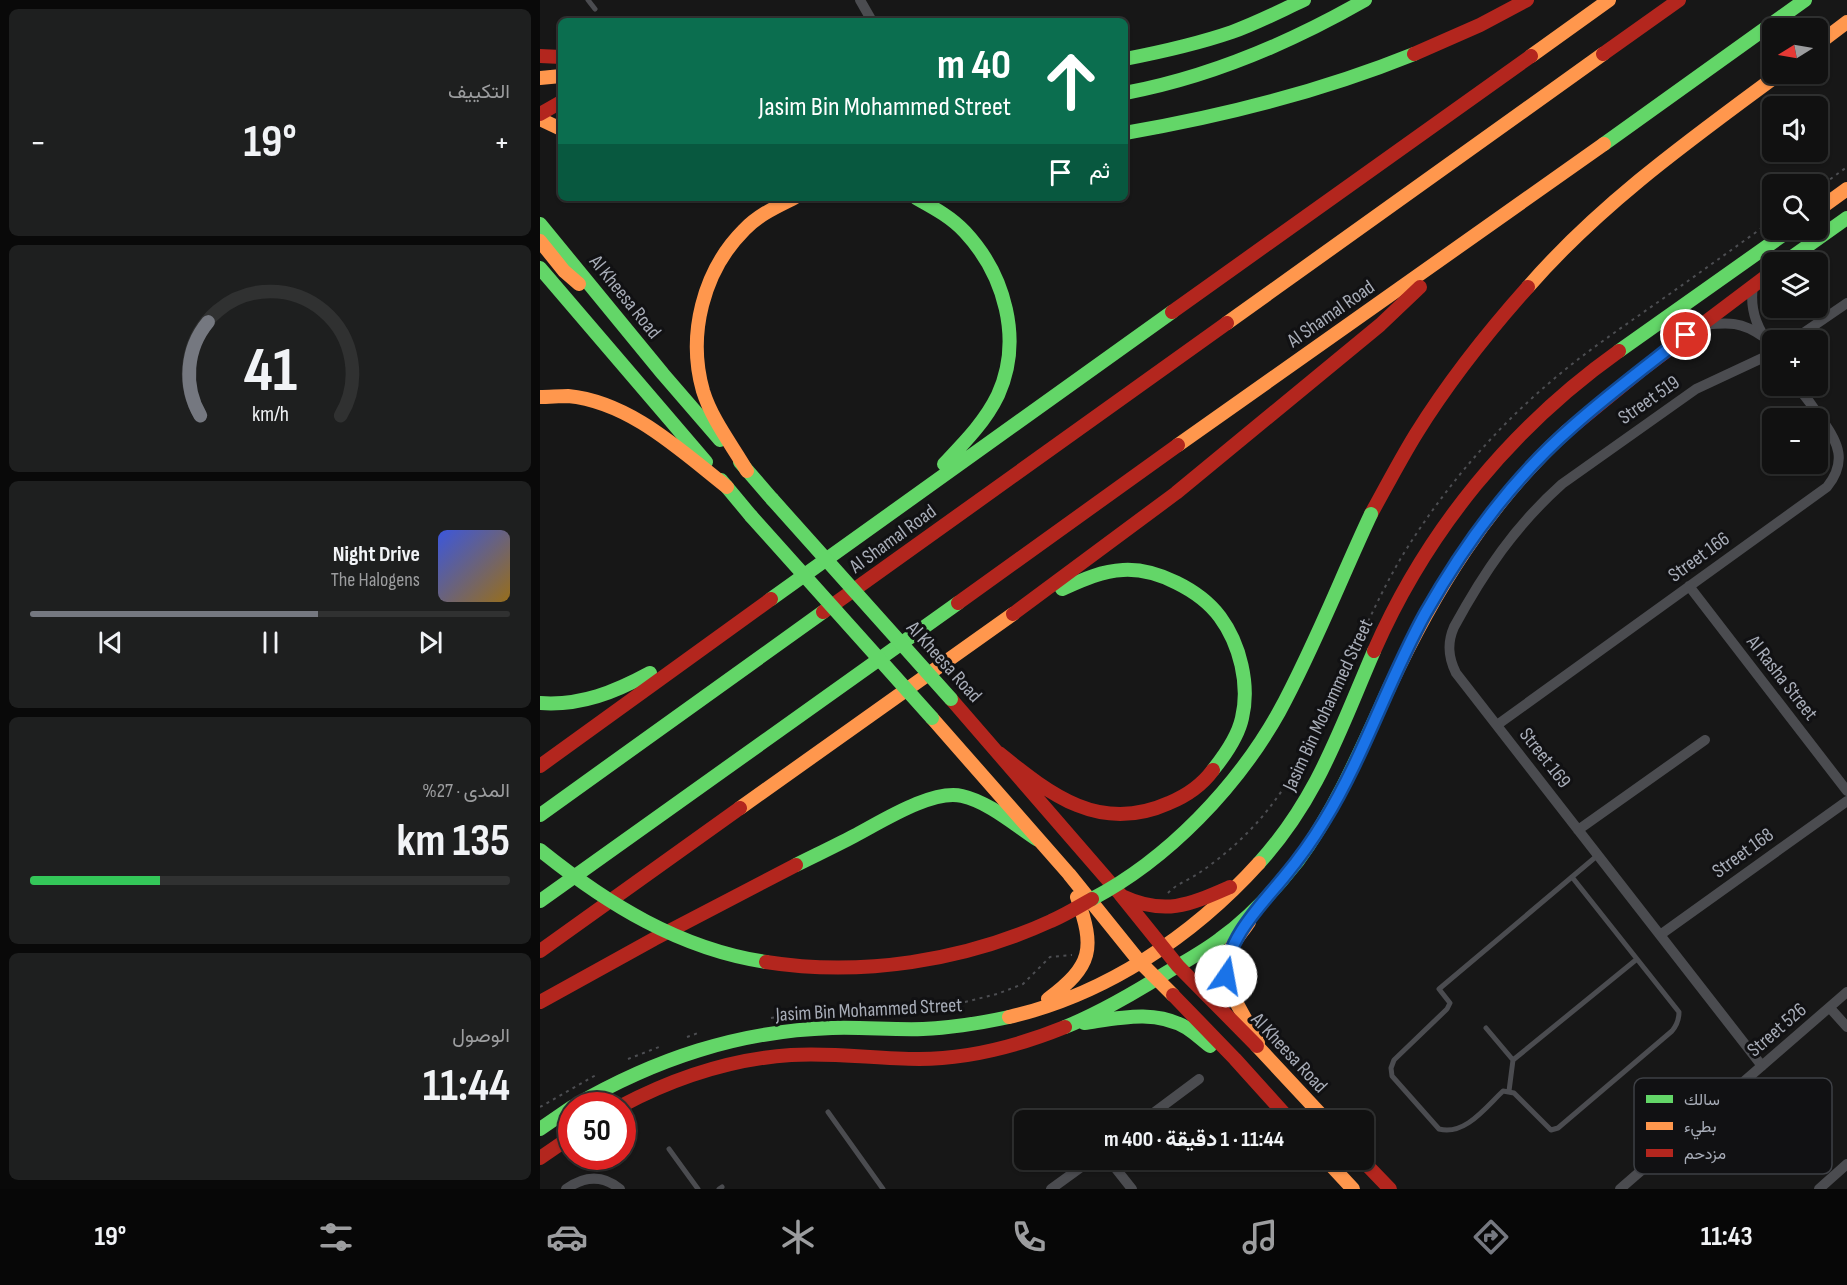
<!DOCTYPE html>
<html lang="ar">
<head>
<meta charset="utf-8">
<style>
	body { margin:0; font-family:"Sofia Sans Condensed",Vazirmatn,sans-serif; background:#1e1f1f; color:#f1f3f6; direction:rtl; height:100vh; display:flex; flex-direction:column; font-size:22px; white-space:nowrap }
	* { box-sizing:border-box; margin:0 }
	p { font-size:20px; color:#9c9d9f }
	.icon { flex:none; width:33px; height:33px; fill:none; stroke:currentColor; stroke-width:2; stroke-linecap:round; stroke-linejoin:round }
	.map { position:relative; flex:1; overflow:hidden; direction:ltr }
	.details { display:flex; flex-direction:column; gap:9px; padding:9px; background:#090909; width:540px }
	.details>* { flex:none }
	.guide { position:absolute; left:18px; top:18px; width:570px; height:183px; border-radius:9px; box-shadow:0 2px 4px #0004,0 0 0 2px #303131; direction:rtl; background:#0b6e4f; color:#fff; overflow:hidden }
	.needle { width:39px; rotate:259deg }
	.tools { position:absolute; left:1222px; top:18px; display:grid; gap:12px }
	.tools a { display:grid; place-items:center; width:66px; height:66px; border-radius:9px; background:#111; box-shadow:0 2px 4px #0004,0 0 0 2px #303131; font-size:30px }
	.speed { position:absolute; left:18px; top:1092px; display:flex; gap:12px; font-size:30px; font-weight:700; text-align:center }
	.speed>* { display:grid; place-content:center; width:78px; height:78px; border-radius:50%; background:#111; box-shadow:0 2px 4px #0004,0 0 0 2px #303131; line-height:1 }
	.speed .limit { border:9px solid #d22; background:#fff; color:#111 }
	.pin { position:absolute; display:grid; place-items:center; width:51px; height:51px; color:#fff; margin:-26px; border:3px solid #fff; border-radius:50%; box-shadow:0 2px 6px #0007 }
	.me { position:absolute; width:66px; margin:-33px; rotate:12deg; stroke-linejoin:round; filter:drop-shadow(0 0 4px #0008) }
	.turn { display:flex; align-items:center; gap:21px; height:126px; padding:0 18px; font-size:27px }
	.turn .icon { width:78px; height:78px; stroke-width:2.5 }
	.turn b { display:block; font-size:42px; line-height:51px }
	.then { display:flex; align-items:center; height:57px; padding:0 18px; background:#0003; gap:12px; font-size:22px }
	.big { font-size:45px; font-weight:700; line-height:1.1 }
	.details .widget { flex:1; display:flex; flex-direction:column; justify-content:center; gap:9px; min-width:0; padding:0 21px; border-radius:9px; background:#1e1f1f }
	.details .dial { align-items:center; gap:0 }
	.dial svg { height:156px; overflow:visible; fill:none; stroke:#303131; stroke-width:7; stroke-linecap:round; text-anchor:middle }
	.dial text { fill:#f1f3f6; stroke:none }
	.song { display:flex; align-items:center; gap:18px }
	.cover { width:72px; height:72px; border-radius:9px; background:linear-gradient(135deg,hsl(230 70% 55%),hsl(40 70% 35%)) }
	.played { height:6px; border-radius:3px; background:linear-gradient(90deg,#757880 60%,#303131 60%) }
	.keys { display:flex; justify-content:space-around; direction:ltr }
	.heat { display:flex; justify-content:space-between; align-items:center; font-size:33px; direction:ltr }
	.charge { height:9px; border-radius:4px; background:linear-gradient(90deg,#34c759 27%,#303131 0) }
	.trip { position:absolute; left:474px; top:1110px; width:360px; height:60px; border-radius:9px; background:#111; box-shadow:0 2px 4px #0004,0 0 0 2px #303131; font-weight:700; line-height:60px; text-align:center; direction:rtl }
	.tabs { display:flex; height:96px; justify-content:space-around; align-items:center; background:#070707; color:#9c9d9f }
	.tabs .icon { width:42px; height:42px }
	.tabs .current { color:#757880 }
	.tabs b { font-size:27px; color:#f1f3f6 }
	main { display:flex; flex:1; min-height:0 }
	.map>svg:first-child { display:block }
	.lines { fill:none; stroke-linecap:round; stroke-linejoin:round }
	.path { stroke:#4d4e52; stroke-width:2; stroke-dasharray:3 4.5; stroke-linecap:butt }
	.lane { stroke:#4b4c50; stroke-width:5 }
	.street { stroke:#4b4c50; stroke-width:10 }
	.fast { stroke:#63d668; stroke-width:14 }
	.slow { stroke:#ff974d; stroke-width:14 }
	.jam { stroke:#b3261e; stroke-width:14 }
	.fast-bridge { stroke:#63d668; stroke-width:14 }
	.jam-bridge { stroke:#b3261e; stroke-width:14 }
	.route-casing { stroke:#114b97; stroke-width:15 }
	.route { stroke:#1a73e8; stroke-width:10 }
	.labels { text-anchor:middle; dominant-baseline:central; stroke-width:6; stroke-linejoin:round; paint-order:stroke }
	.street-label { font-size:20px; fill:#a8adb8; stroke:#111113 }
	.key { fill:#111113; stroke:#3e4045; stroke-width:1.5 }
	.key-label { font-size:16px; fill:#a8adb8 }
</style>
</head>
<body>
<main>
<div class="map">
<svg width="1307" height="1189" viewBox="0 0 1307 1189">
	<rect width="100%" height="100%" fill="#171717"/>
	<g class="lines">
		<path class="path" d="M1278 188 1307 167
			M628 893C636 884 649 880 659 873 687 854 713 830 733 803 790 728 815 634 864 553 903 490 952 432 1008 384 1040 356 1074 333 1108 309 1150 280 1191 250 1233 220
			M231 1018 279 1010 387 1007 425 1002 457 994 483 984 510 957 532 955
			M147 1037 158 1033
			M88 1059 119 1047
			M0 1107 56 1075"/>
		<path class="lane" d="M48 0 55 9
			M1032 877 1139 1012C1139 1020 1137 1025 1132 1031L1018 1128 1011 1130 974 1093 963 1091C946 1107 925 1136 899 1129L852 1076 851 1068 854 1060 907 1009 910 1003 899 989 1058 855
			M946 1028 973 1060
			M969 1091 973 1060 1097 959
			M288 1112 343 1189
			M129 1149 158 1189
			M179 1189 182 1187"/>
		<path class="street" d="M320 0 332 21
			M1213 286C1209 312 1219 331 1233 351
			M1160 325C1186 323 1199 320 1222 336
			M1253 340 1307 303
			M1149 586 1307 791
			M957 725 1287 487C1307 462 1299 443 1282 420 1274 408 1266 397 1257 386
			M1038 830 1165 740
			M1120 935 1307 801
			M1290 1008 1307 1027
			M1222 1066 916 673C908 657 907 643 914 627 944 572 975 526 1022 484L1156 389 1233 353
			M604 1120 659 1079
			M569 1160 592 1189
			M26 1189C44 1176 62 1174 80 1189
			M511 1189 551 1160
			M1080 1189 1307 992
			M1279 1189 1307 1164"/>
		<path class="fast" d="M585 59C621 52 657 44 692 32 717 23 740 11 764 0
			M585 93C670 77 750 43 825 0
			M585 133C684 116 780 92 874 54
			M1064 144 1265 0
			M376 198C394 208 411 217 425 232 465 275 483 340 458 395 445 422 424 443 404 464
			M0 224 123 374 180 440
			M1245 262 1307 218
			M0 268 166 462
			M1079 351 1250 230
			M200 462 232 499
			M181 480 211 516
			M522 589C542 580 561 571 583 570 616 568 660 590 680 617 700 644 710 685 702 718 698 737 685 755 673 770
			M231 599 632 312
			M0 703C41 706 75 692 110 673
			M0 815 283 612
			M719 863C778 798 800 729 834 651
			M256 865C276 855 295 846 314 836 341 822 392 789 422 796 449 802 475 825 498 840
			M0 901 418 603
			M544 1023C579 1018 615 1009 647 1028 655 1033 662 1040 670 1046
			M525 1027C560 1013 594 993 626 973 644 962 663 952 680 939 709 918 735 890 757 862 796 809 822 747 849 688
			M34 1106C115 1059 198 1031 292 1028 323 1027 353 1030 383 1029 412 1028 441 1023 469 1017
			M0 1129 32 1107"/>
		<path class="slow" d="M1278 44 1307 22
			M991 56 1069 0
			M0 78 21 76
			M0 119 21 129
			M1278 210 1307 189
			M0 241 24 271 39 284
			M988 287C1060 204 1151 139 1239 74
			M687 323 1063 54
			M0 397C9 397 19 396 28 396 90 402 140 450 187 487
			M638 445 1064 144
			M207 471C192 445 172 420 163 391 147 335 163 271 204 230 218 215 236 207 254 198
			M849 688C894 591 948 504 1027 431
			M392 718 529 874 599 961 633 995
			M200 808 473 614
			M709 922C703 931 695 940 690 950 676 984 706 1014 718 1043
			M508 999C553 965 555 949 537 897
			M469 1017C565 995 653 936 719 863
			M717 1046 786 1120
			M786 1160 813 1189"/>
		<path class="jam" d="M874 54 940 25 987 0
			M1063 54 1139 0
			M0 56 21 57
			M0 114 21 102
			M632 312 991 56
			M1027 431 1099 372 1233 271
			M831 514C846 487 860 460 876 434 909 381 947 333 988 287
			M418 603 638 445
			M283 612 687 323
			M473 614 636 493 840 325 880 287
			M834 651C887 530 972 427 1079 351
			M411 699 580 894 638 966 717 1046
			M459 753C511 795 560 834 629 803 646 796 662 785 673 770
			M0 766 231 599
			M582 896C625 916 649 905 690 887
			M0 951 200 808
			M633 995 695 1059 750 1120
			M0 1002 114 939 256 865
			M81 1106C134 1078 190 1059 251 1055 293 1052 336 1059 379 1059 429 1059 478 1046 525 1027
			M0 1158 32 1136
			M822 1160 850 1189"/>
		<path class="fast-bridge" d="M232 499 411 699
			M211 516 392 718
			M0 850C67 904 140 949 226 962
			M552 899C628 859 697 787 739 712 774 648 800 580 831 514"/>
		<path class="jam-bridge" d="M226 962C321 977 424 961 511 921 525 915 538 907 552 899"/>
	</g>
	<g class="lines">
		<g class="route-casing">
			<path id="route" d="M686 976C686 939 722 904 744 877 759 859 772 841 784 821 824 756 848 681 885 614 924 545 973 478 1033 426 1069 394 1108 365 1146 335"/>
		</g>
		<use href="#route" class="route"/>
	</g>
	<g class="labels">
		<g class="street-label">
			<text transform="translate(85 297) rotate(51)">Al Kheesa Road</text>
			<text transform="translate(791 314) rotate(-35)">Al Shamal Road</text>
			<text transform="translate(1109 400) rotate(-35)">Street 519</text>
			<text transform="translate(353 539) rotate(-36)">Al Shamal Road</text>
			<text transform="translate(1159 557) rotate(-36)">Street 166</text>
			<text transform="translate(404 662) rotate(48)">Al Kheesa Road</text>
			<text transform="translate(1242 678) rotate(52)">Al Rasha Street</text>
			<text transform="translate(788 705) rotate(-65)">Jasim Bin Mohammed Street</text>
			<text transform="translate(1005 758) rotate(52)">Street 169</text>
			<text transform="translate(1203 853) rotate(-36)">Street 168</text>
			<text transform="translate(329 1010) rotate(-3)">Jasim Bin Mohammed Street</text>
			<text transform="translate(1237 1030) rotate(-41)">Street 526</text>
			<text transform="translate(749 1053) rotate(47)">Al Kheesa Road</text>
		</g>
	</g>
	<rect x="1094" y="1078" width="198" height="96" rx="9" class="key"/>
	<rect x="1106" y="1095" width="27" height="8" fill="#63d668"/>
	<rect x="1106" y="1122" width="27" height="8" fill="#ff974d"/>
	<rect x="1106" y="1149" width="27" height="8" fill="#b3261e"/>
	<g class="key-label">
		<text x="1144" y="1105">سالك</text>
		<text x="1144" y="1132">بطيء</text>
		<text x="1144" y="1159">مزدحم</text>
	</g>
</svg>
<div class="tools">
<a><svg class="needle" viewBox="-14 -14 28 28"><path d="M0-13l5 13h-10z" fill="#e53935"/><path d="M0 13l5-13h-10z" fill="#9c9d9f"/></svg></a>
<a><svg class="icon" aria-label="sound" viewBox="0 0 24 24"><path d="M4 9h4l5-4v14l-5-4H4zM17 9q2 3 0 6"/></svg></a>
<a><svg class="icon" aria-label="search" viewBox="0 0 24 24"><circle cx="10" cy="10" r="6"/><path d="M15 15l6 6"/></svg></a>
<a><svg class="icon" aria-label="layers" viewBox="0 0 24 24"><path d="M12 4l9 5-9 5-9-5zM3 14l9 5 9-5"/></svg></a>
<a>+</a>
<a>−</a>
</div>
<div class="speed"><div class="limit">50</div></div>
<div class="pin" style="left:1146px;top:335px;background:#d93025"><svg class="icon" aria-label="arrive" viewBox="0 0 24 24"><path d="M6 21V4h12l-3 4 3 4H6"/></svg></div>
<svg class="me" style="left:686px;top:976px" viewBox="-20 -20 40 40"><circle r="19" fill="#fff"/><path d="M0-13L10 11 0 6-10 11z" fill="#1a73e8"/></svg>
<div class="trip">11:44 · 1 دقيقة · 400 m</div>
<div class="guide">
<div class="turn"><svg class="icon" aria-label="ahead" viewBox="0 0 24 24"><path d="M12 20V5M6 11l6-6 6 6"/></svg><div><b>40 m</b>Jasim Bin Mohammed Street</div></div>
<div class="then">ثم<svg class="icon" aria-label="arrive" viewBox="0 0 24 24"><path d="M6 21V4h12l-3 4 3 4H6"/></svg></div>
</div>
</div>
<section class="details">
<div class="widget"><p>التكييف</p>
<div class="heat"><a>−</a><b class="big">19°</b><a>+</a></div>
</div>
<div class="widget dial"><svg viewBox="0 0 100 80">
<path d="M14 69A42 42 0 1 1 86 69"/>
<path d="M14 69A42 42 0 0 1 18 21" stroke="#757880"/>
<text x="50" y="56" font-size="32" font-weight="700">41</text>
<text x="50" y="72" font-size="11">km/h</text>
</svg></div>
<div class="widget">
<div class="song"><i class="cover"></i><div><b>Night Drive</b><p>The Halogens</p></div></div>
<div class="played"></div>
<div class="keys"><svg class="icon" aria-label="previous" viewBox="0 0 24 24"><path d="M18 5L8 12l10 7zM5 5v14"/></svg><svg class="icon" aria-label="pause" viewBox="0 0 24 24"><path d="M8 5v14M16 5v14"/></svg><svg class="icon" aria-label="next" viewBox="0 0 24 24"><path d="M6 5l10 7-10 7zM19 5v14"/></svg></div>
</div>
<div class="widget"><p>المدى · 27%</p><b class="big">135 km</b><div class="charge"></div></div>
<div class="widget"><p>الوصول</p><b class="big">11:44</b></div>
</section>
</main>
<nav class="tabs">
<b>11:43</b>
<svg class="icon current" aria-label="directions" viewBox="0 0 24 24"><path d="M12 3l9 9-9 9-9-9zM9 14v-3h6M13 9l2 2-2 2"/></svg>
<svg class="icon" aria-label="music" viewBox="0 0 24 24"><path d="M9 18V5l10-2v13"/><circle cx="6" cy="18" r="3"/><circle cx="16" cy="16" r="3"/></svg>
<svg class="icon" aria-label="phone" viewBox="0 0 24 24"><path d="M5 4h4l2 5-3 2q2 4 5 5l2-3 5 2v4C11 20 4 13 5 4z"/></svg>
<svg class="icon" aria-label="climate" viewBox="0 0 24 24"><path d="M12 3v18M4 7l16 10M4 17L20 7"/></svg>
<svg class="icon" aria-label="car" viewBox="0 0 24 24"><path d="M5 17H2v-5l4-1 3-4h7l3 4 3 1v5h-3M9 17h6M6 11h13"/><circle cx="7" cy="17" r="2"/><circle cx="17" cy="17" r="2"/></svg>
<svg class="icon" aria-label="filters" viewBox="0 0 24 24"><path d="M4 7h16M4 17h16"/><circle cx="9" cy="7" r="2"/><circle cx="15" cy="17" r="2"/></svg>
<b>19°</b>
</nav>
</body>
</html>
